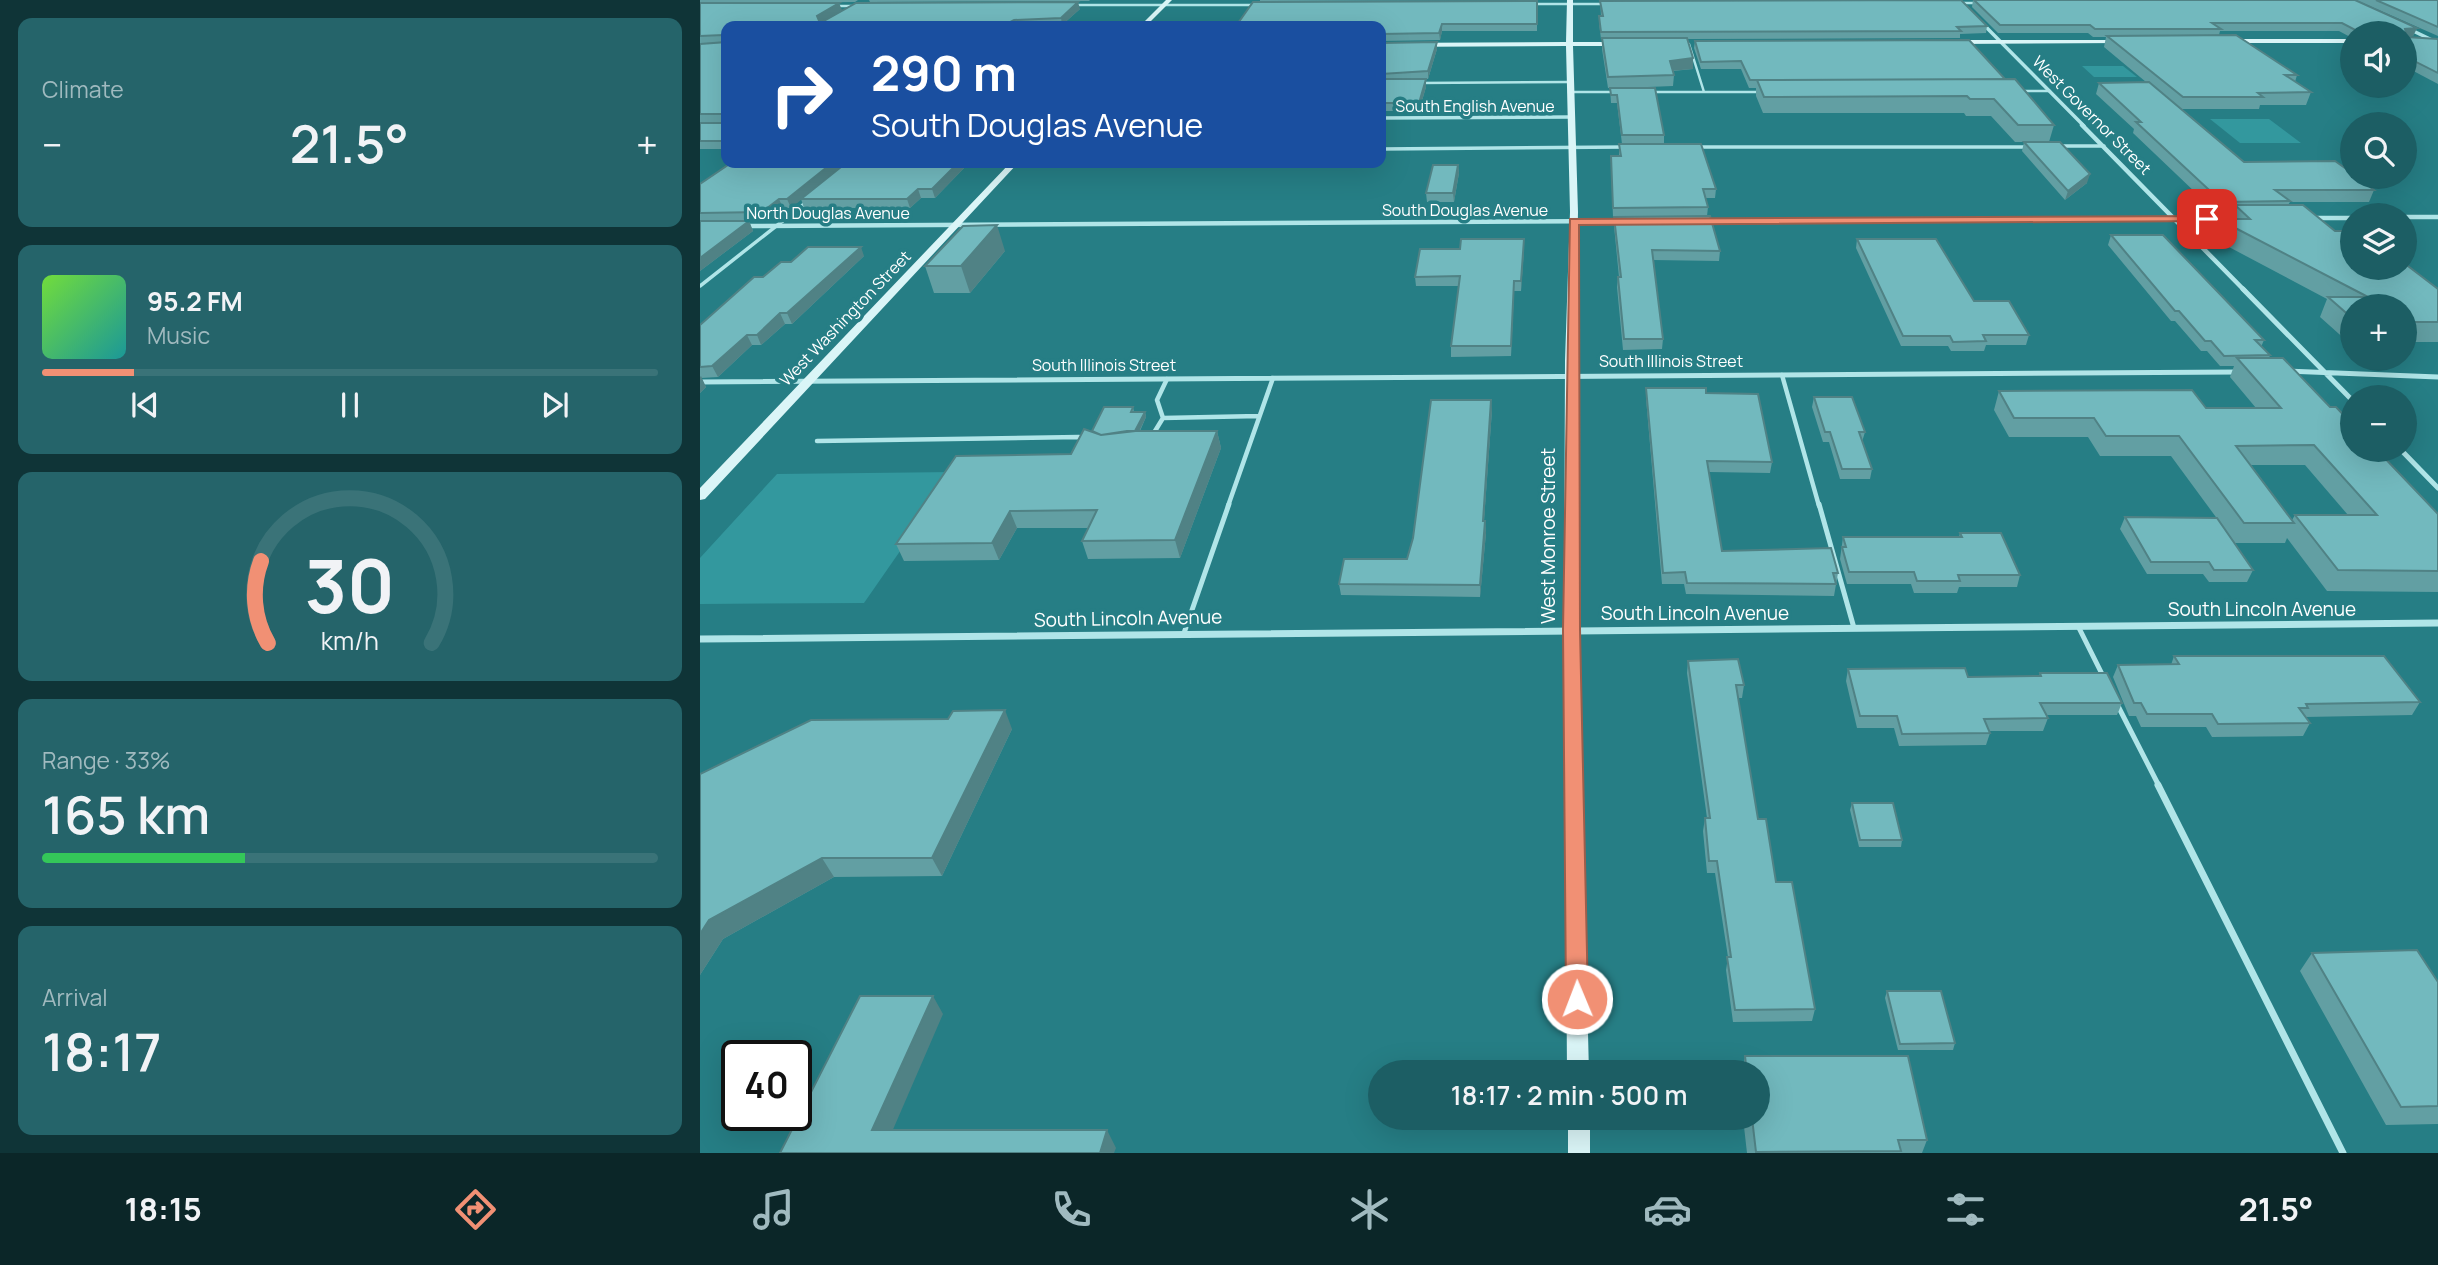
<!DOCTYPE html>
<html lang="en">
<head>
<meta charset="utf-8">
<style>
	body { margin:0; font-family:Manrope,sans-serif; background:#25646a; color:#f1f3f6; height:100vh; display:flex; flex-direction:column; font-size:26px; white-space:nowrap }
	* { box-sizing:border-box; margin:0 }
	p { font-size:23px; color:#a0babf }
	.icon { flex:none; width:38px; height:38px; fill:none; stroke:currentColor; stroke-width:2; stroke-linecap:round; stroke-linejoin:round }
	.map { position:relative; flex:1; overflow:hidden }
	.side { display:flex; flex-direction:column; gap:18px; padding:18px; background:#0f3437; width:700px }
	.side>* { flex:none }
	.top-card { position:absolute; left:21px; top:21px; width:665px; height:147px; border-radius:14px; box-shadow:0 7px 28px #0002; background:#1a4fa0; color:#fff; overflow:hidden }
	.buttons { position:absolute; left:1640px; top:21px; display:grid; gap:14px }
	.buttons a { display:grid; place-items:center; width:77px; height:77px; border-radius:50%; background:#1c5e64; box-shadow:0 7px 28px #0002; font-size:35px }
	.speed { position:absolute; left:21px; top:1040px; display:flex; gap:14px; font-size:35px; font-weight:700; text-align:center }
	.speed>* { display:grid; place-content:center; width:91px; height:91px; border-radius:50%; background:#1c5e64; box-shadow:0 7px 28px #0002; line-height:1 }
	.speed .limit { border:4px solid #111; border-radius:10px; background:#fff; color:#111 }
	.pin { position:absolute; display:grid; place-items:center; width:60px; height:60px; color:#fff; margin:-30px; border-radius:14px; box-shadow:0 4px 10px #0006 }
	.me { position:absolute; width:77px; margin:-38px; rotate:359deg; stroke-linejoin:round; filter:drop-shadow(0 0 5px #0008) }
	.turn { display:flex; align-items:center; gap:24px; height:147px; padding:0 35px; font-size:32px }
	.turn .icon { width:91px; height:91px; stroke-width:2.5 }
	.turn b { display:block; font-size:49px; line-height:60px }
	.big { font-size:52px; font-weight:600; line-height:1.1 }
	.side .widget { flex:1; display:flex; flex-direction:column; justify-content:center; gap:10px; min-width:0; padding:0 24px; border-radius:14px; background:#25646a }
	.side .dial { align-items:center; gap:0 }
	.dial svg { height:182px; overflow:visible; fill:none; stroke:#3a7378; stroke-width:7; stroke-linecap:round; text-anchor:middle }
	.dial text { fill:#f1f3f6; stroke:none }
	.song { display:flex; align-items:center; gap:21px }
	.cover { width:84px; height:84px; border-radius:10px; background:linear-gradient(135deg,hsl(100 70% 55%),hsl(180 70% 35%)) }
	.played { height:7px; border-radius:4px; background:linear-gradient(90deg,#f19074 15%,#3a7378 15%) }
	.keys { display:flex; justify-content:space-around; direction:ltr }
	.heat { display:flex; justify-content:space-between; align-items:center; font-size:38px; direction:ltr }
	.charge { height:10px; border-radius:5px; background:linear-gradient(90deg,#34c759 33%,#3a7378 0) }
	.trip { position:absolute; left:668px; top:1060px; width:402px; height:70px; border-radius:35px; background:#1c5e64; box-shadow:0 7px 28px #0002; font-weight:600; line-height:70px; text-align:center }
	.dock { display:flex; height:112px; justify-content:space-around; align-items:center; background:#0b2628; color:#a0babf }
	.dock .icon { width:49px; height:49px }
	.dock .on { color:#f19074 }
	.dock b { font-size:32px; color:#f1f3f6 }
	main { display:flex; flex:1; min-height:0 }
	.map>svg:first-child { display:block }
	.green { fill:#33989e }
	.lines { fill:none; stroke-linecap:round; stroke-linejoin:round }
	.lane-far4 { stroke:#b0e5e8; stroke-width:2.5 }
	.lane-far3 { stroke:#b0e5e8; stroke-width:3.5 }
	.lane-far2 { stroke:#b0e5e8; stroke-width:4.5 }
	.lane-far1 { stroke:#b0e5e8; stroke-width:5 }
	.lane { stroke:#b0e5e8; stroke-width:7 }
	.street-far3 { stroke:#b0e5e8; stroke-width:3.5 }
	.street-far2 { stroke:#b0e5e8; stroke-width:4.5 }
	.street-far1 { stroke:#b0e5e8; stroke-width:5 }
	.street { stroke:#b0e5e8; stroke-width:7 }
	.secondary { fill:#daf5f7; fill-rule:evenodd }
	.wall { fill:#629fa3; fill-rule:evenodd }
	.shaded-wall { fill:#508285 }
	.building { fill:#72b9be; stroke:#508285; stroke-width:2 }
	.route { fill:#f19074; stroke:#9d5e4b; stroke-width:2 }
	.labels { text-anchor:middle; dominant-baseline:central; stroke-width:7; stroke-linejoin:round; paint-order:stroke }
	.far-street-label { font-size:16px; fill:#fff; stroke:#267e85 }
	.street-label { font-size:19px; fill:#fff; stroke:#267e85 }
</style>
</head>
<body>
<main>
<section class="side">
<div class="widget"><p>Climate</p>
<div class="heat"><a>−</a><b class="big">21.5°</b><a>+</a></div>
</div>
<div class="widget">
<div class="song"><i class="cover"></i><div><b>95.2 FM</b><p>Music</p></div></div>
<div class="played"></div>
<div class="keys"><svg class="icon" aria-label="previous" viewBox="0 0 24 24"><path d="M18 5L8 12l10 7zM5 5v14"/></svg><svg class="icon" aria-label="pause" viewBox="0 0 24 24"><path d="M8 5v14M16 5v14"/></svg><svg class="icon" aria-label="next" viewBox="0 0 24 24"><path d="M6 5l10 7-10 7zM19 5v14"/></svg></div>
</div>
<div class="widget dial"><svg viewBox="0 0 100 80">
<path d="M14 69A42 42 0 1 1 86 69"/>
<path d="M14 69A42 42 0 0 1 11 33" stroke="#f19074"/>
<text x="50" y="56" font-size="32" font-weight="700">30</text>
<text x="50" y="72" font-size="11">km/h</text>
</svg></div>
<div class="widget"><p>Range · 33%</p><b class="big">165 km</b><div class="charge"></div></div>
<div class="widget"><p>Arrival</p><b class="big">18:17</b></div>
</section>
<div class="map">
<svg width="1738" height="1153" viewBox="0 0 1738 1153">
	<rect width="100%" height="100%" fill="#267e85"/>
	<path class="green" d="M1382 66H1423L1437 77H1394Z
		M1510 119H1569L1601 143H1540Z
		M255 472 164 603 0 604V558L77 474Z"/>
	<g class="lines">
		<path class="lane-far4" d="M1258 3H1279
			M831 4H905
			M372 5H558
			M134 6H156
			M989 44 1004 92
			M719 83 869 82
			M1320 91H1350
			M869 92H915
			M949 92H1062"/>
		<path class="lane-far3" d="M1359 146H1404
			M995 147H1329
			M681 149 926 147
			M0 286 108 201"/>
		<path class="lane-far2" d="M1082 375 1119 506
			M463 418 559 416
			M463 418 457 400 467 379
			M452 436 463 418
			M117 441 379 437 384 440
			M528 506 573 378"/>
		<path class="lane-far1" d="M1119 504 1154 628
			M1378 626 1404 678
			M484 633 529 504
			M1418 706 1459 786"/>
		<path class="lane" d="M1458 785 1643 1153"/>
		<path class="street-far3" d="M1282 23 1384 126
			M1707 28 1738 43
			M681 118 870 117"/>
		<path class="street-far2" d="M1382 125 1545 291
			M1704 217H1738
			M1611 218H1652
			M1005 221 1539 218
			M43 226 923 221"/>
		<path class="street-far1" d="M1543 289 1652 400
			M1586 371 1738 377
			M0 382 1539 372
			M1701 450 1738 488"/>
		<path class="street" d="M0 639 1738 623"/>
		<path class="secondary" d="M466 0H472L446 26H440Z
			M867 0H873V42H921L924 44 921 46H873L878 212 875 361 878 630 889 1073H867L864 630 865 361 870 212 866 46 681 47V43L866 42Z
			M1652 39V43H1529L1526 41 1529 39Z
			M1421 40 1423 43 1253 44 1250 42 1253 40Z
			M310 163H318L5 499 0 500V488Z
			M868 1118H890V1153H868Z"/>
	</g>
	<path class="wall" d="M0 0H158L155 2 39 3 142 10 120 23 380 9 362 25 332 26H26V149H0V123H22L23 122H0V44L14 43H0Z
		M169 0H390L389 1 170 2Z
		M560 0H834L560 1Z
		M1273 0H1655L1717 28 1713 36 1707 37 1738 39V84L1704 66V33H1652V38L1639 31H1520L1519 35 1597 75 1595 82 1611 92 1606 105H1560L1559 109H1482L1544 162 1674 190 1669 202H1590L1588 205 1652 268 1738 289V342H1704V306H1652V342H1648L1620 317 1627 299 1512 238 1518 219H1530L1532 214H1518L1433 133 1434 129 1396 94 1399 83 1446 82 1404 47 1406 37H1393L1388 33H1298L1272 7Z
		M1656 0H1738V36Z
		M837 1V31H742L740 40 681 41V26H536Z
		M900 1 1287 26 1286 33 1260 34V38L987 39 993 58V69L973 71 974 75 973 86 923 88 964 135V143L922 144 917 103H911L910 88H908L902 49V39H901L899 23V16H901Z
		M995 41 1305 79 1354 125 1349 142 1387 183 1365 200 1322 151 1324 142H1315L1291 116H1266L1264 113H1063L1056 96V88H1049L1041 69H1001L994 48Z
		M681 43 737 49 728 79H720H726V87L719 111H681Z
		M919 144 1016 189 1015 198H1005L1008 207 1007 216 1020 251 1019 261 953 260 963 339 962 349 923 350 917 287 918 277H919L914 226V217H913L911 165V156H919Z
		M269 163 235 198H221L210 208H104L101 199 91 208H83L66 221H49L53 231 0 271V184Z
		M758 165 759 173 754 202H727L726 193Z
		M1411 235 1564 340 1561 347 1570 355 1569 358 1630 407 1738 514V592L1627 591 1587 538 1585 543H1535L1471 456H1400L1388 437H1309L1294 410 1299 391 1506 408H1556L1530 377 1534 366H1520L1507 351H1501L1475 321H1471L1408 245ZM1551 465H1605L1648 515H1595L1592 520Z
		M1157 239 1274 301 1329 335 1326 345H1286L1284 351H1251L1248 346H1201L1156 248Z
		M824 249 821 291H814L811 356 751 357V346L759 286H716L715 277Z
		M305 251 270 293H234L225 266Z
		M164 256 92 324H85L61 345H52L18 377 1 378 6 387 0 393V325L63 277 91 262Z
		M946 388 1006 393 1072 462 1070 473 1009 472 1022 551 1138 573 1134 596 986 594 984 584H962L946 398Z
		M1114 397 1165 432 1162 442 1172 469 1170 479H1140L1129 442H1123L1112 407Z
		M433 407 434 412H445L446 417 440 431H517L521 448 480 558 388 559 382 541 388 528H317L299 560 204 561 196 544 371 454 392 432Z
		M792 410 784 521H785L786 533 780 597 641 595 639 584 707 559Z
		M1425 517 1553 570 1547 582H1509L1503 574H1447L1420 529Z
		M1260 533 1320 575 1317 587H1259L1257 593H1214L1211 584H1147L1140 559 1143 537H1259Z
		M1474 656 1720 702 1712 715 1605 717 1610 723 1603 736 1512 737 1506 727H1441L1436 716H1429L1413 677 1418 665H1471Z
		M988 661 1044 685 1042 698H1038L1058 819 1076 882 1115 1009 1112 1021 1033 1022 1026 970 1028 957 1015 873H1007L1003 831 1005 818H1007L987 673Z
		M1148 669 1268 677 1339 676 1340 673 1422 703 1417 715H1346L1348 718 1343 731H1289L1290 733 1286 745 1199 746 1194 728H1157L1146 681Z
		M312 729 242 876 134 877 23 939 0 975V774Z
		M1152 803 1202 840 1201 847H1159L1150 810Z
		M1612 953 1738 982V1124L1686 1125 1600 971Z
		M1187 991 1255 1043 1253 1050H1198L1185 998Z
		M1045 1056 1227 1140 1222 1153H1047L1043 1118H1059V1073H1042Z"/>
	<path class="shaded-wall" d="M378 2 380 9 362 25 361 18Z
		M139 3 142 10 120 23 117 16Z
		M314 20 316 26H303Z
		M742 24V31L740 40 739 33Z
		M1717 28 1713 36 1704 37 1705 29Z
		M737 42V49L728 79V71Z
		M993 58V69L969 71 970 61Z
		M726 79V87L719 111V103Z
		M132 163H147L91 208 87 199Z
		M258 163H269L235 198 232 189Z
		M758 165 759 173 754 202 753 193Z
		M1390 174 1387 183 1365 200 1368 191Z
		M218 189 221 198 210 208 207 199Z
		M79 199 83 208 66 221 62 212Z
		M49 221 53 231 0 271V258Z
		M297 225 305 251 270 293 261 266Z
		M824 239V249L821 291V281Z
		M161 247 164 256 92 324 87 313Z
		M814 281V291L811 356V346Z
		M80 313 85 324 61 345 57 335Z
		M47 335 52 345 18 377 12 366Z
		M1 376 6 387 0 393V377Z
		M791 400 792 410 783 533V521Z
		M445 412 446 417 436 438 407 442Z
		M517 431 521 448 480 558 475 540Z
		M310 511 317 528 299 560 292 543Z
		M785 521 786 533 780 597V585Z
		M305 710 312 729 242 876 232 858Z
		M122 858 134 877 23 939 0 975V934L9 920Z
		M233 996 243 1014 185 1148 172 1130Z
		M407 1130 416 1148 414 1153H400Z"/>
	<path class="building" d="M1261 0 1287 26 1257 27 1261 31 901 32 899 16H903L900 1Z
		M1274 0H1655L1717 28 1705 29 1707 37 1738 39V73L1704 56V33H1661L1642 23H1512L1521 29H1395L1390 25H1300Z
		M1676 0H1738V27Z
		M837 1V24H742L739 33 681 34V26H665L667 23H613L611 26H536L553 2Z
		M378 2 361 18 314 20 303 26H26V117L23 114H0V44L26 42 23 35 0 36V3H139L117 16 120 23 156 3Z
		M1536 35 1597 75H1585L1611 92 1558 93 1563 97H1483L1407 36Z
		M902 38H987L993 58 970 61 974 75 908 77Z
		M1269 40 1305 79 1050 80 1041 61 1001 62 995 41Z
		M737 42 728 71 681 74V43Z
		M681 79H726L719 103H681Z
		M1315 79 1354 125H1318L1294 99H1270L1267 96 1064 97 1057 80Z
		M1449 82 1544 162 1635 161 1652 173V177H1657L1674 190H1575L1590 201 1522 202 1436 122H1441L1399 83Z
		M910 88H955L964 135H922L917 95H911Z
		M26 119V141H0V123H22Z
		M1324 142H1360L1390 174 1368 191Z
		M919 144H1001L1016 189H1003L1008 207 913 208 911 156H921Z
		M31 163H132L87 199H79L62 212 0 213V184Z
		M146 163H258L232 189H218L207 199H101Z
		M733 165H758L753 193H726Z
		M1535 205H1603L1635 231H1651L1652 232V268H1704V263L1738 289V322H1704V306H1652V318L1628 297H1668L1518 219H1550Z
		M1010 216 1020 251 952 250 963 339H924L918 277H921L914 217Z
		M0 221H49L0 258Z
		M297 225 261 266H225L263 226Z
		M1411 235H1463L1564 340H1555L1570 355 1524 356 1511 341H1505L1479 311H1475Z
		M761 239H824L821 281H814L811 346H751L760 276 715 277 720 249H760Z
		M1157 239H1236L1274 301H1309L1329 335H1283L1286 341 1253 342 1250 336H1203Z
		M108 247H161L87 313H80L57 335H47L12 366 0 367V325L54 277H63L81 262H91Z
		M1537 358H1583L1630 407H1636L1652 424V450H1677L1738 514V571L1638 570 1595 515H1677L1614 445 1536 446 1594 523H1544L1479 436H1406L1394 418H1314L1299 391 1492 390 1506 408H1581Z
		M946 388H1006V393L1058 394 1072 462 1007 461 1022 551 1131 548 1138 573H1133L1136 584 987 583 985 572 963 573Z
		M1114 397H1152L1165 432H1159L1172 469H1142L1130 432H1125Z
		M731 400H791L783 521H785L780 585 639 584 644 559H707L713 538Z
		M404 407H433L431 412H445L435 431 401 435 392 431Z
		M384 429 401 435 427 431H517L475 540 382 541 397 510 310 511 292 543 196 544 256 456 371 454Z
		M1425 517 1517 518 1553 570H1514L1509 562H1451Z
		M1260 533H1301L1320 575H1258L1260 581H1217L1214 572H1149L1142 547H1146L1143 537H1262Z
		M1474 656H1684L1720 702 1606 704 1608 708H1599L1610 723 1518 724 1512 714H1447L1441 703H1434L1418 665 1479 664Z
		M1038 659 1044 685H1036L1058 819H1066L1076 882H1092L1115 1009 1035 1010 1027 957H1031L1017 861H1009L1005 818H1010L988 661Z
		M1265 668 1268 677 1341 676 1340 673H1407L1422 703H1340L1348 718 1284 719 1290 733 1202 734 1197 716H1160L1148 669Z
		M305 710 232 858H122L9 920 0 934V774L111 720 248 719 253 711Z
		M1152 803H1193L1202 840H1160Z
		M1717 950 1738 982V1106L1701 1107 1612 953Z
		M1187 991H1241L1255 1043 1200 1044Z
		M160 996H233L172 1130H407L400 1153H80Z
		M1045 1056H1208L1227 1140H1198L1201 1151 1056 1152 1052 1118H1059V1073H1047Z"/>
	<path class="route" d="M1507 216 1510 221 879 225 880 630 888 999 885 1006 877 1009 869 1006 866 999 863 630 870 219Z"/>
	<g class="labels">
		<g class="far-street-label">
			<text x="775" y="106">South English Avenue</text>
			<text transform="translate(1392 115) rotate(45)">West Governor Street</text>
			<text x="765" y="210">South Douglas Avenue</text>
			<text x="128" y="213">North Douglas Avenue</text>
			<text transform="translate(145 318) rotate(-46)">West Washington Street</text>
			<text x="971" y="361">South Illinois Street</text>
			<text x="404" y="365">South Illinois Street</text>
		</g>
		<g class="street-label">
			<text transform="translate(848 536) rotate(-90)">West Monroe Street</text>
			<text x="1562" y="609">South Lincoln Avenue</text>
			<text x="995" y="613">South Lincoln Avenue</text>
			<text transform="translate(428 618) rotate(-1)">South Lincoln Avenue</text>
		</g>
	</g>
</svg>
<div class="buttons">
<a><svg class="icon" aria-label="sound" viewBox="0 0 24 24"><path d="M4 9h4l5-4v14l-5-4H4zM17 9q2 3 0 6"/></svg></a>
<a><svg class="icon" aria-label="search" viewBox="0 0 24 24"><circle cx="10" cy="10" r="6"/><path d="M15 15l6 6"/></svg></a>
<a><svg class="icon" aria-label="layers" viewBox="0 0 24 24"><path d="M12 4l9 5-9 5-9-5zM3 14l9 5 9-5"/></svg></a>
<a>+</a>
<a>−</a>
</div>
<div class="speed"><div class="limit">40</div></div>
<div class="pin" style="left:1507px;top:219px;background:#d93025"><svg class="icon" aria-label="arrive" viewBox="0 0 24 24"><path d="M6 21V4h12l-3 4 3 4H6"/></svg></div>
<svg class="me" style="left:877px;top:999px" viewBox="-20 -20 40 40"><circle r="17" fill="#f19074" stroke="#fff" stroke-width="3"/><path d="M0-11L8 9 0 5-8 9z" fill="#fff"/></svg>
<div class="trip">18:17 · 2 min · 500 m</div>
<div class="top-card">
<div class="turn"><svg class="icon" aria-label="right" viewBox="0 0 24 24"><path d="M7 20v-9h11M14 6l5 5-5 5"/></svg><div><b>290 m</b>South Douglas Avenue</div></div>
</div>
</div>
</main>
<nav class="dock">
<b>18:15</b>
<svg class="icon on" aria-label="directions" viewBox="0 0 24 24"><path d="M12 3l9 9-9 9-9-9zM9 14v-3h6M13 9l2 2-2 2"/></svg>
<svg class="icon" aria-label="music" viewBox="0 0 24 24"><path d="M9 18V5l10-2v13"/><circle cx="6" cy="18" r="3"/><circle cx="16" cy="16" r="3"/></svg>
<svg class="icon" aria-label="phone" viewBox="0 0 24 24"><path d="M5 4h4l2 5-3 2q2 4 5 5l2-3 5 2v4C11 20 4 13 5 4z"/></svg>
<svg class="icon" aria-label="climate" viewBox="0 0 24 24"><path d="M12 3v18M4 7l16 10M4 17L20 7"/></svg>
<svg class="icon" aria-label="car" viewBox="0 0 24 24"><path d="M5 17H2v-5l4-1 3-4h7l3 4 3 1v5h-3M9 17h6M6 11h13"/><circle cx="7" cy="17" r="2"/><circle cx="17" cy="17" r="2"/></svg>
<svg class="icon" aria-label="filters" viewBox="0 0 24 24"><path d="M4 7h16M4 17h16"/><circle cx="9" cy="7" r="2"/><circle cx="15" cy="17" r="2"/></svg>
<b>21.5°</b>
</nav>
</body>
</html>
